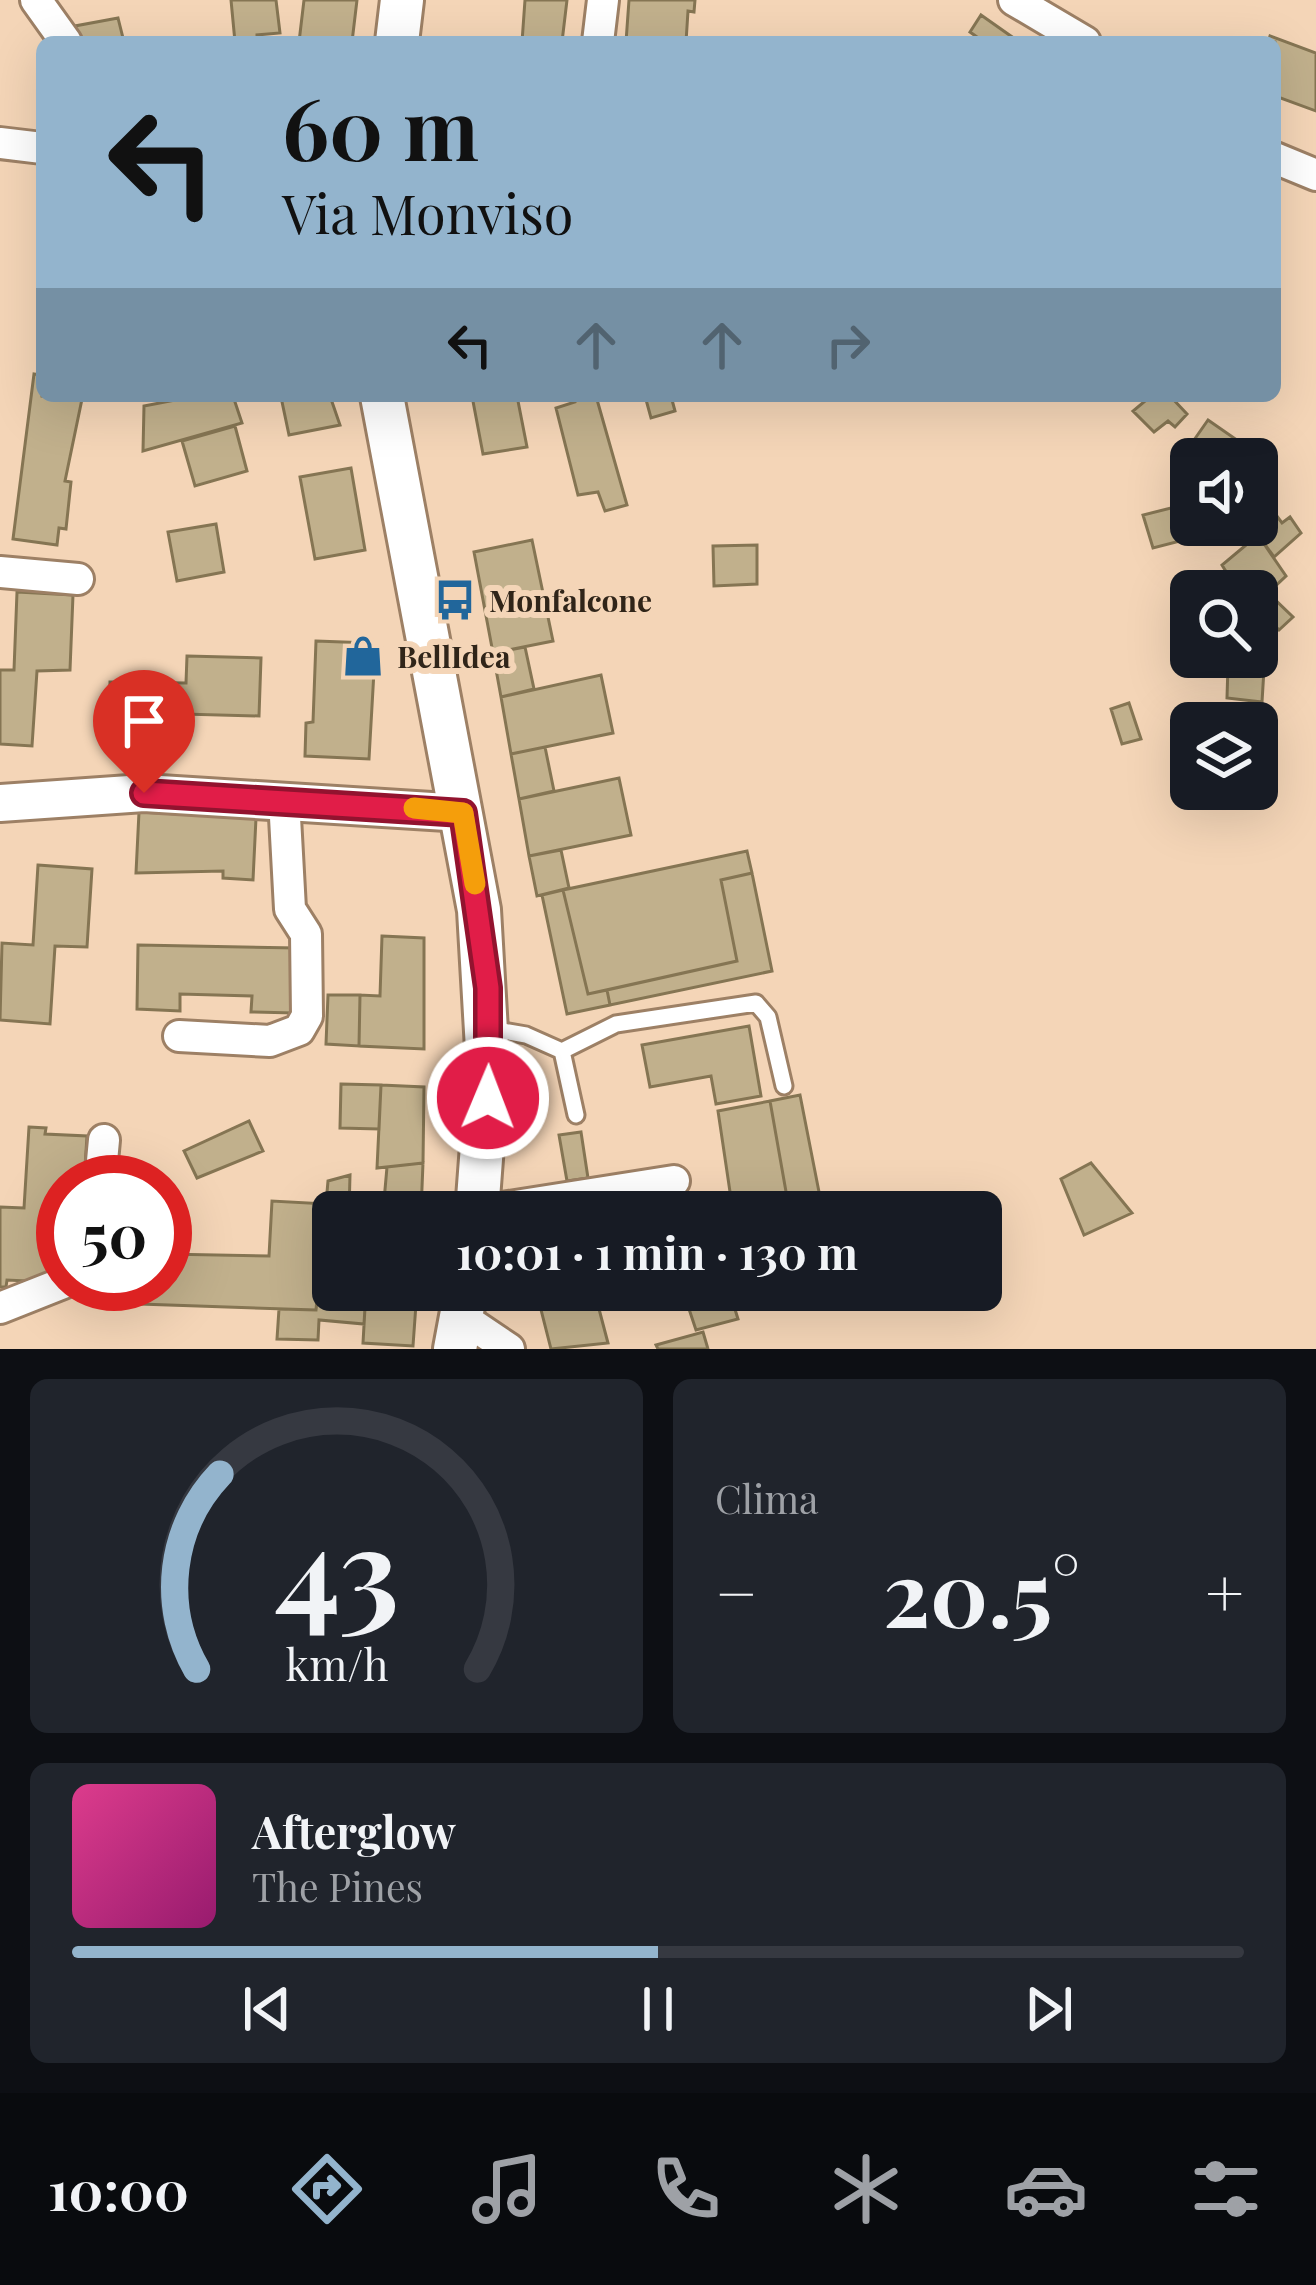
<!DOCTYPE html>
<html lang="it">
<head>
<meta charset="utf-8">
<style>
	body { margin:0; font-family:"Playfair Display",serif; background:#20242c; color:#f1f3f6; height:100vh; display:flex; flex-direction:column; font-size:45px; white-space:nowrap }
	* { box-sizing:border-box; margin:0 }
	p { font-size:39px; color:#9ea1a6 }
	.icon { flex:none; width:66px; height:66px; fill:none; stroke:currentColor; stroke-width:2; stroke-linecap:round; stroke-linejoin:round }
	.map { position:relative; height:1349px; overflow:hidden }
	.drawer { display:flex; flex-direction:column; gap:30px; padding:30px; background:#0d0f14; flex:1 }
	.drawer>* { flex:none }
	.hud { position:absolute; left:36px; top:36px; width:1245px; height:366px; border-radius:18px; box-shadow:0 12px 48px #0002; background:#93b4cd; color:#111; overflow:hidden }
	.controls { position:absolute; left:1170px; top:438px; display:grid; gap:24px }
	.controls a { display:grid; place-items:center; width:108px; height:108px; border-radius:18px; background:#171b24; box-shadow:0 12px 48px #0002; font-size:60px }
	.speed { position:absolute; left:36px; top:1155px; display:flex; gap:24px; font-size:60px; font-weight:700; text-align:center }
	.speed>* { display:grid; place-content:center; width:156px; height:156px; border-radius:50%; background:#171b24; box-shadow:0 12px 48px #0002; line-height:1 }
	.speed .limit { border:18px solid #d22; background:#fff; color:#111 }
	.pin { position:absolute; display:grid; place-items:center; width:102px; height:102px; color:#fff; margin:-123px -51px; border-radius:50% 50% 50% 0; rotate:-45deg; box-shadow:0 0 12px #0007 }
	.pin .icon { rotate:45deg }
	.me { position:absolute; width:132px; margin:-66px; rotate:1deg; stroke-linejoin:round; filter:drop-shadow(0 0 9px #0008) }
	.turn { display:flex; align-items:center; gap:42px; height:252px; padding:0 48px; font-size:54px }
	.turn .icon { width:156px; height:156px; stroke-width:2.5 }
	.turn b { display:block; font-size:84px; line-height:102px }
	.lanes { display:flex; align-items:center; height:114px; padding:0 48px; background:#0003; justify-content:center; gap:60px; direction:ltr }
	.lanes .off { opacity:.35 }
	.big { font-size:90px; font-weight:700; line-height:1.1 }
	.drawer .tile { flex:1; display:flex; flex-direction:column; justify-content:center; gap:18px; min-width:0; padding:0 42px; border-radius:18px; background:#20242c }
	.drawer .dial { align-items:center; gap:0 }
	.dial svg { height:312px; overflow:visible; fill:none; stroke:#363941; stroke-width:7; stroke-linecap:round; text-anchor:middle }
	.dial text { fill:#f1f3f6; stroke:none }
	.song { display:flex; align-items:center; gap:36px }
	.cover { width:144px; height:144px; border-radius:18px; background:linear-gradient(135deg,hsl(330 70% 55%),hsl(320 70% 35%)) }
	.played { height:12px; border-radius:6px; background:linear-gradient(90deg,#93b4cd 50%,#363941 50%) }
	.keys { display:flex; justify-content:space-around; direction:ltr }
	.heat { display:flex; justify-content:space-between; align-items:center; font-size:66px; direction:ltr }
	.drawer .tiles { flex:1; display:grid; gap:30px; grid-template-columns:1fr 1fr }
	.tile:last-child { grid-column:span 2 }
	.trip { position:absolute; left:312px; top:1191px; width:690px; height:120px; border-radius:18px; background:#171b24; box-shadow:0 12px 48px #0002; font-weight:700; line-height:120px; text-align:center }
	.dock { display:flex; height:192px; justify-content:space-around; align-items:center; background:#090b0e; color:#9ea1a6 }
	.dock .icon { width:84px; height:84px }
	.dock .active { color:#93b4cd }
	.dock b { font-size:54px; color:#f1f3f6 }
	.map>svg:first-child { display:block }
	.building { fill:#c1b08c; stroke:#857553; stroke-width:3 }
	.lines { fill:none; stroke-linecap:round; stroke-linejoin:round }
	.service-casing { stroke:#9d8065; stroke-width:21 }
	.minor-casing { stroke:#9d8065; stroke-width:36 }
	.tertiary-casing { stroke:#9d8065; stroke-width:42 }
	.secondary-casing { stroke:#9d8065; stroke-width:48 }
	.service { stroke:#fff; stroke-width:15 }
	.minor { stroke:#fff; stroke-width:30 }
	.tertiary { stroke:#fff; stroke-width:36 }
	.secondary { stroke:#fff; stroke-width:42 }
	.route-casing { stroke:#92132f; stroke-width:30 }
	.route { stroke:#e11d48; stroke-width:21 }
	.slow { stroke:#f59e0b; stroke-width:21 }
	.labels { text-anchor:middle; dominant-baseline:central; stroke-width:12; stroke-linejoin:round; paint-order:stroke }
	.poi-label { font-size:30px; font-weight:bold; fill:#302519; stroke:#f4d5b7; text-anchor:start }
</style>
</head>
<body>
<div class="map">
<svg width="1316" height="1349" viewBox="0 0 1316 1349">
	<rect width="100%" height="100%" fill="#f4d5b7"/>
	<path class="building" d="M231 0H276L280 33 257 35V42H235Z
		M304 0H357L352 42H299Z
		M525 0H567L562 42H522Z
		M629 0H695L694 12 688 11 686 42H626Z
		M981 15 1015 39 1013 42H984L970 32Z
		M118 18 124 42H81L75 26Z
		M1270 36 1316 53V111L1275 96V42H1268Z
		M34 374 42 375V396L82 399 65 481 71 482 66 529 59 528 57 545 13 539Z
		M196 396H233L242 423 143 451 144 406Z
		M330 396 340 425 289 435 281 397Z
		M472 396H517L527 447 483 454Z
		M575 396H596L627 505 605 511 598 492 578 495 556 408 575 402Z
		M645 396H671L675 411 651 418Z
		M1151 396H1170L1187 414 1175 427 1168 421 1154 432 1133 411Z
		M1208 420 1247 447 1238 459H1200L1187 450Z
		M235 426 247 471 195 486 182 441Z
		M351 468 365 550 315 559 300 477Z
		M1179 506 1188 539 1153 548 1143 515Z
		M1257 507 1266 518 1274 512 1282 523 1290 517 1301 533 1274 557 1251 525H1257Z
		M216 524 224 572 177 581 168 532Z
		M1258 535 1286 576 1268 593 1293 617 1279 630 1257 607V591H1238L1222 565Z
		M532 540 553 641 493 653 474 552Z
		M757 545V584L714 586 713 546Z
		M17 592 73 595 70 670 37 671 32 746 0 744V670H14Z
		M1184 597 1191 606V646L1172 607Z
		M1257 635 1272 637 1270 668 1245 667 1246 657H1257Z
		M316 641 369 643 368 671H374L369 759 305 756 306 723 313 722Z
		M525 647 534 689 501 697 493 653Z
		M187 656 261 658 259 716 183 714 182 742 109 740 110 682 186 683Z
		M1228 665 1264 669 1262 702 1227 698Z
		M601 675 613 733 511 754 501 697Z
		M1129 703 1141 739 1122 744 1111 709Z
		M545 747 554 791 519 799 511 754Z
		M619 778 631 835 529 856 519 799Z
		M139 812 256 818 253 880 223 878V871L136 873Z
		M561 850 569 888 537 896 529 856Z
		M747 851 752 873 721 880 737 961 588 994 563 890Z
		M38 865 92 869 87 947 55 946 50 1024 0 1020 2 943 33 945Z
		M752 873 772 971 610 1005 607 990 737 961 721 880Z
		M563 890 588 994 607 990 610 1005 567 1014 542 895Z
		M382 936 424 938V1049L359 1046 360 995 380 996Z
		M138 945 296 948 294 1013 251 1012 252 996 180 994V1011L137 1009Z
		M328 995H360L359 1046 326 1044Z
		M749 1026 761 1096 716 1104 711 1076 650 1087 642 1045Z
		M341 1084 381 1085 379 1129 340 1128Z
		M381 1085 424 1087 423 1163 377 1168Z
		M800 1095 820 1197 788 1203 770 1101Z
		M770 1101 788 1203 733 1212 718 1111Z
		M249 1121 263 1151 197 1178 184 1151Z
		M29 1127 46 1128 45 1134 87 1136 84 1182H63V1209H53L48 1282 7 1280 6 1287H0V1207L24 1208Z
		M581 1132 588 1178 567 1181 559 1135Z
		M423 1163 421 1212H383L387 1167Z
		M1091 1163 1132 1213 1084 1235 1061 1179Z
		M350 1175 349 1212H325L316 1310 111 1303V1284H165V1254L269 1256 272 1201 326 1204 328 1181Z
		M322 1258 333 1259V1290H366L364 1324 319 1320 318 1340 277 1339 279 1309 316 1310Z
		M366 1290H417L413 1346 363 1343Z
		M536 1290H594L608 1343 551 1349Z
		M704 1290H729L738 1319 696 1330 689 1309 709 1303Z
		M703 1332 708 1349H658L656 1345Z"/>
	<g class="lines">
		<g class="service-casing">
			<path id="service" d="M491 1029 526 1035 562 1051 576 1115
				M562 1051 616 1024 756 1003 768 1017 784 1086"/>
		</g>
		<g class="minor-casing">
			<path id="minor" d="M36 0 66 42
				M1014 0 1085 42
				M598 42 603 0
				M0 143 42 148
				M1275 158 1316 175
				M0 572 78 579
				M179 1036 270 1041 299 1030 307 1016 306 934 290 909 284 799
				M100 1182 104 1140
				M477 1212 674 1181
				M0 1308 63 1283
				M460 1316 509 1349"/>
		</g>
		<g class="tertiary-casing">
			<path id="tertiary" d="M0 803 144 793 463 813"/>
		</g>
		<g class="secondary-casing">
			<path id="secondary" d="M397 42 402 0
				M382 396 479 910 488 1066 477 1212
				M455 1349 466 1290"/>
		</g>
		<use href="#service" class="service"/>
		<use href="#minor" class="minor"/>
		<use href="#tertiary" class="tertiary"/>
		<use href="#secondary" class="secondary"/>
	</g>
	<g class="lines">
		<g class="route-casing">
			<path id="route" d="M144 793 463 813 488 988V1098"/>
		</g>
		<use href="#route" class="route"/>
		<path class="slow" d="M414 808 463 813 475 884"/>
	</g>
	<defs>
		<g id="bus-bare" transform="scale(3.24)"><path d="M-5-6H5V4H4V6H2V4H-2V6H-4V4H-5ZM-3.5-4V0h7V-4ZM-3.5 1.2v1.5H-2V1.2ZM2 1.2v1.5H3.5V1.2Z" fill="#21669b" stroke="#f4d5b7" stroke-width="2.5" paint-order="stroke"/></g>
		<g id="shop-bare" transform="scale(3.24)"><path d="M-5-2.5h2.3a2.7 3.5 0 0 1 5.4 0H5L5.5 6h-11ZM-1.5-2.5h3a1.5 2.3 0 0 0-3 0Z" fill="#21669b" stroke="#f4d5b7" stroke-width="2.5" paint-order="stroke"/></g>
	</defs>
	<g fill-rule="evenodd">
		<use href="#bus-bare" x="455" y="600"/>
		<use href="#shop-bare" x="363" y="656"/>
	</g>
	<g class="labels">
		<g class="poi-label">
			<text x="489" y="600">Monfalcone</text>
			<text x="397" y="656">BellIdea</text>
		</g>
	</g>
</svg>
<div class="controls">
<a><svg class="icon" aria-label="sound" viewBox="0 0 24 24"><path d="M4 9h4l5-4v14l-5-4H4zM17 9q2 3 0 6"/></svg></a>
<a><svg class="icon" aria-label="search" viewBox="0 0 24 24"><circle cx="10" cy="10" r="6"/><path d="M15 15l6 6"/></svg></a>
<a><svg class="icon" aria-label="layers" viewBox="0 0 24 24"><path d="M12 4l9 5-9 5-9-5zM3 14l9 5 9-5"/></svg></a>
</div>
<div class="speed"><div class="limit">50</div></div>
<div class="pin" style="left:144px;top:793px;background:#d93025"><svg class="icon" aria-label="arrive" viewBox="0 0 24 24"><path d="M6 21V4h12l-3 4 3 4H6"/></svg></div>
<svg class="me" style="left:488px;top:1098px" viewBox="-20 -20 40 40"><circle r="17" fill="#e11d48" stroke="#fff" stroke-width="3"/><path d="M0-11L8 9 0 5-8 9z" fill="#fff"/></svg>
<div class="trip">10:01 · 1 min · 130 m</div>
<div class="hud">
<div class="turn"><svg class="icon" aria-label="left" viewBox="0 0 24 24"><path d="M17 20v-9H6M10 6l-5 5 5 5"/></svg><div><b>60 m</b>Via Monviso</div></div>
<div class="lanes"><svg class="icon" aria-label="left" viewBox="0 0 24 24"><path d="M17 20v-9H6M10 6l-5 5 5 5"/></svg><svg class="icon off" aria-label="ahead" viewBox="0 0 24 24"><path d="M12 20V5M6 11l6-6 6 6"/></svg><svg class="icon off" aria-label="ahead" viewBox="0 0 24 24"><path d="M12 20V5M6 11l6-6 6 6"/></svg><svg class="icon off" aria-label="right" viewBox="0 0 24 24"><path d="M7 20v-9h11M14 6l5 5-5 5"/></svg></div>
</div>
</div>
<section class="drawer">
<div class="tiles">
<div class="tile dial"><svg viewBox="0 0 100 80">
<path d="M14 69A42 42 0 1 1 86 69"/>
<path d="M14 69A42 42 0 0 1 20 19" stroke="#93b4cd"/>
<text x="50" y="56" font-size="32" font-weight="700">43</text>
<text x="50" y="72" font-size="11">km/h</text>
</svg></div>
<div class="tile"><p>Clima</p>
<div class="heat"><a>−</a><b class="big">20.5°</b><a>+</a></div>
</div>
<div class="tile">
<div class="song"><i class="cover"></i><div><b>Afterglow</b><p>The Pines</p></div></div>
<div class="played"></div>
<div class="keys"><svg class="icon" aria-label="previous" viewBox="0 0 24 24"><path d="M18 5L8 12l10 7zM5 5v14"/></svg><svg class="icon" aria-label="pause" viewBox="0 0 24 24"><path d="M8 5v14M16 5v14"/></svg><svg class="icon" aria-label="next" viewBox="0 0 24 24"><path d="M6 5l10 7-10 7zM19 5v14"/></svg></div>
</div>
</div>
</section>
<nav class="dock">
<b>10:00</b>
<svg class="icon active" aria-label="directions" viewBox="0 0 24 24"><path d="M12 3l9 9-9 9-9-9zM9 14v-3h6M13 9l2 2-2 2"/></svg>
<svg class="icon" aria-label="music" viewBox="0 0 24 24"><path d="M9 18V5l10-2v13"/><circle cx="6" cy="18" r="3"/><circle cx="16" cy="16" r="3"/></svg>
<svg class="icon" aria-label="phone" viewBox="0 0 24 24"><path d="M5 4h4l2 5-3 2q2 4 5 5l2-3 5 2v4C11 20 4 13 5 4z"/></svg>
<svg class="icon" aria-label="climate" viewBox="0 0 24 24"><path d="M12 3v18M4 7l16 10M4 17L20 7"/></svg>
<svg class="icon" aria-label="car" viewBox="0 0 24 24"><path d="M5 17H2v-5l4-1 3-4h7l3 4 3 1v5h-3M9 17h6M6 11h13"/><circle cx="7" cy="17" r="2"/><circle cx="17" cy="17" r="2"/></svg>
<svg class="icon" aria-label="filters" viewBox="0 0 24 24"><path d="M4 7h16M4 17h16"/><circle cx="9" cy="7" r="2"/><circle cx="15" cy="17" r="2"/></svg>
</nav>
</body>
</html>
